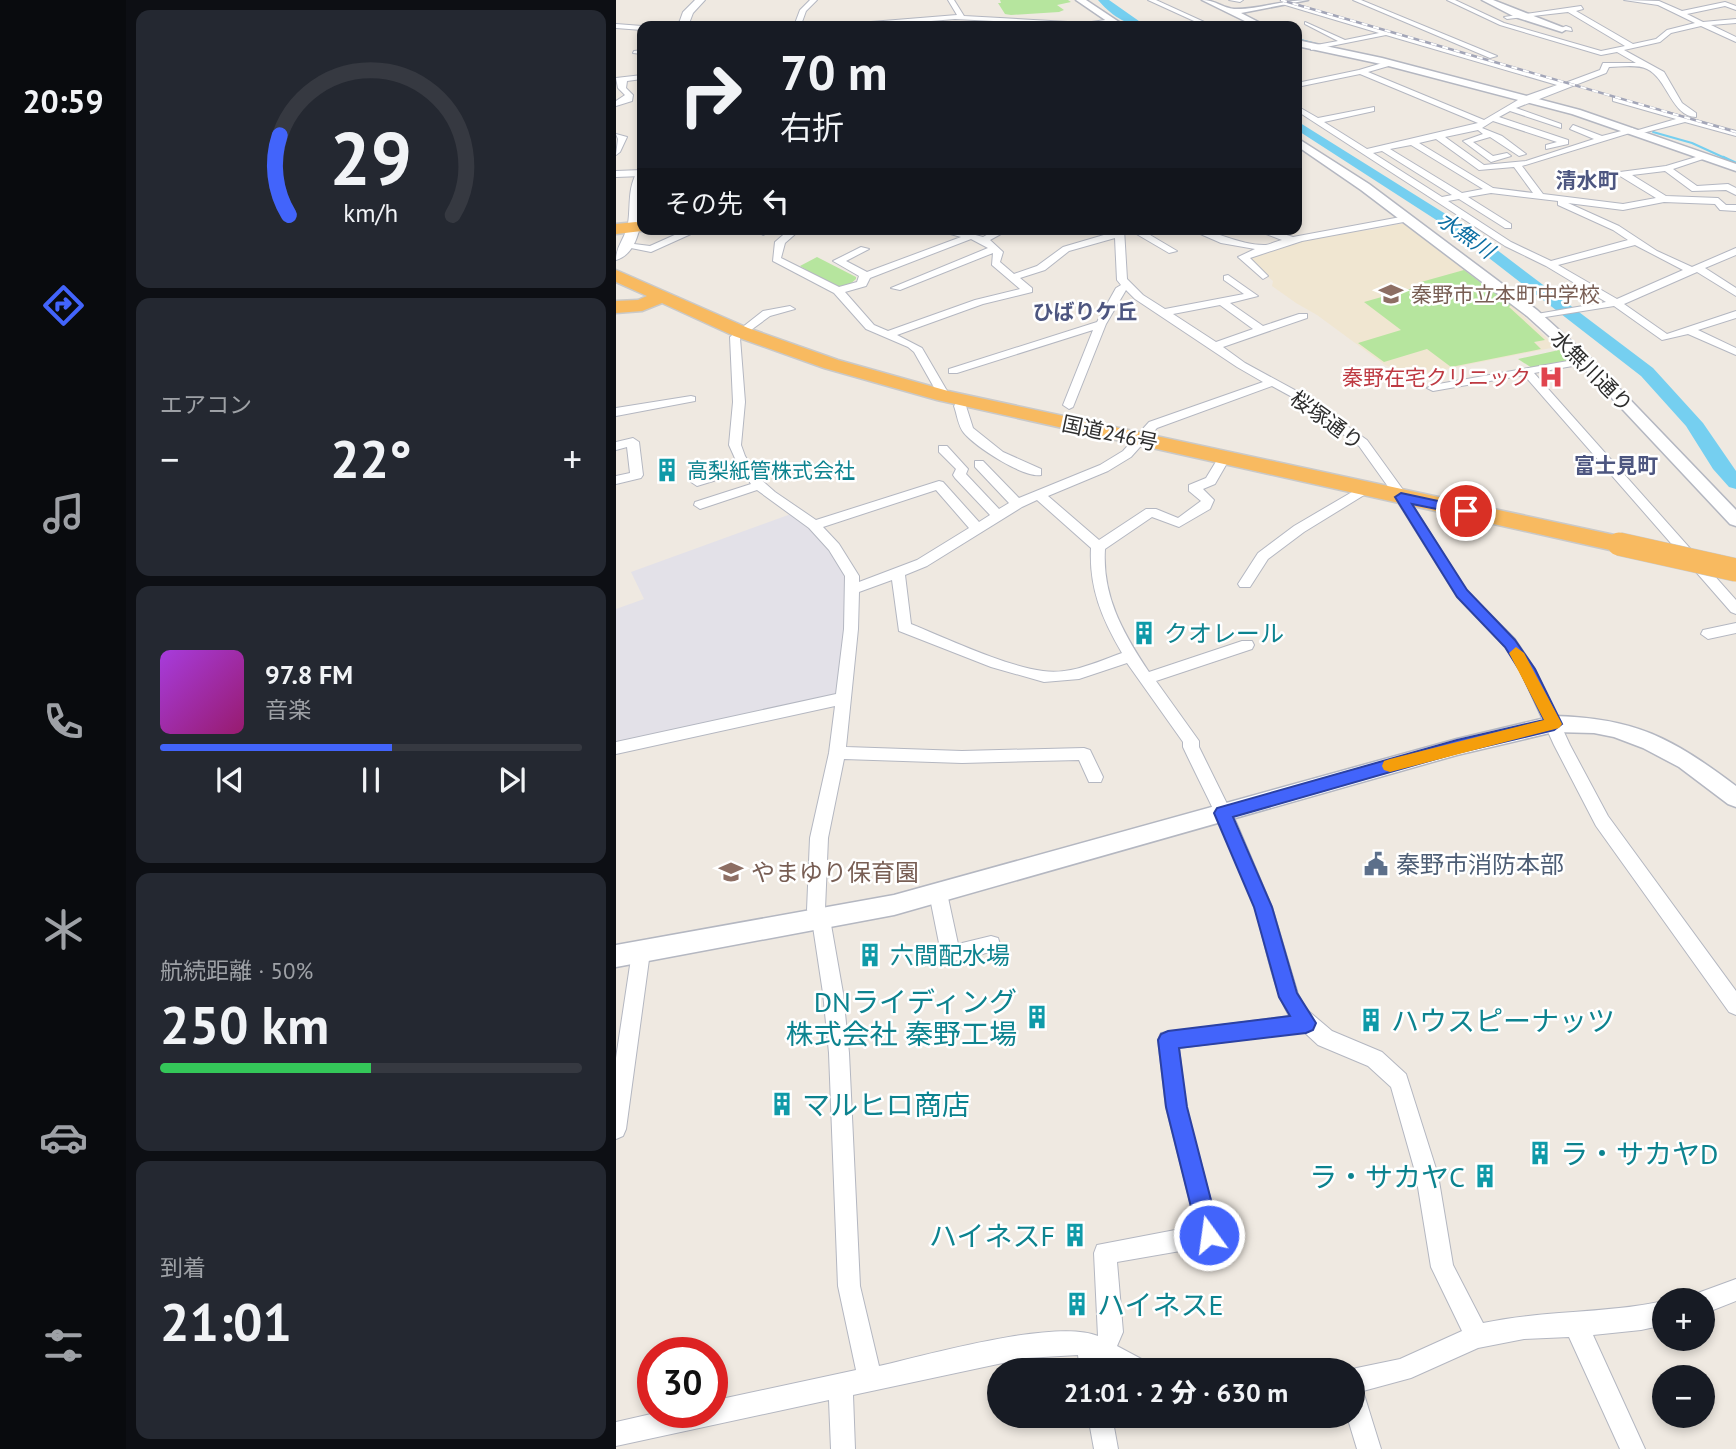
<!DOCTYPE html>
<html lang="ja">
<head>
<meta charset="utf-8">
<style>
	body { margin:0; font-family:"PT Sans","Noto Sans JP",sans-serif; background:#242831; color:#f1f3f6; height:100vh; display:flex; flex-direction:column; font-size:26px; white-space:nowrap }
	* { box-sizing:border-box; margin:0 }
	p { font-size:23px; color:#9ea1a6 }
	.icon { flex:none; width:38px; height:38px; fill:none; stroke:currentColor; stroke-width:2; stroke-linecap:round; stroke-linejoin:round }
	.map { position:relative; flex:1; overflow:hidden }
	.drawer { display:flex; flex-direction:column; gap:10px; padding:10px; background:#0d0f14; width:490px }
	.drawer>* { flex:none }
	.hud { position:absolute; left:21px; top:21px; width:665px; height:214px; border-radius:14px; box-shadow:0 4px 10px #0003; background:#171b24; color:#f1f3f6; overflow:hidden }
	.tools { position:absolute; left:1036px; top:1288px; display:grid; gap:14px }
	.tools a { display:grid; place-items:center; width:63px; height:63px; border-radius:50%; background:#171b24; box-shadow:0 4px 10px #0003; font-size:35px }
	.speed { position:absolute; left:21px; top:1337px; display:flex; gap:14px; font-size:35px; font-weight:700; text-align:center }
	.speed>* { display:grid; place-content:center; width:91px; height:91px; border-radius:50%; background:#171b24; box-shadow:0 4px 10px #0003; line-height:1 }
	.speed .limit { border:10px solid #d22; background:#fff; color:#111 }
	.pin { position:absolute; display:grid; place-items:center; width:60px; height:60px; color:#fff; margin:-30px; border:4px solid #fff; border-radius:50%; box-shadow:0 2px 7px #0007 }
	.me { position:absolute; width:77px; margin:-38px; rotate:346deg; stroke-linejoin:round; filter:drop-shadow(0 0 5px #0008) }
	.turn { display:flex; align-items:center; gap:24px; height:147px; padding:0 28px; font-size:32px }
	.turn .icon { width:91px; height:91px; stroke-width:2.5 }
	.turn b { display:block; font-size:49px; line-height:60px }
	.then { display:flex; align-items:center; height:66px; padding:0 28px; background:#0003; gap:14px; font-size:26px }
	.big { font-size:52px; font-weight:800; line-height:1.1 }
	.drawer .tile { flex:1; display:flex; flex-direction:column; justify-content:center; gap:10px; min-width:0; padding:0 24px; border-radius:14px; background:#242831 }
	.drawer .dial { align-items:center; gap:0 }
	.dial svg { height:182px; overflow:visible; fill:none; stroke:#363941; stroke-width:7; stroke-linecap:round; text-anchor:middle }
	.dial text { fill:#f1f3f6; stroke:none }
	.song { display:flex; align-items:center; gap:21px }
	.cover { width:84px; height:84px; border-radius:10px; background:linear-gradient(135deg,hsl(280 70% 55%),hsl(320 70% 35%)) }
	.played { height:7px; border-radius:4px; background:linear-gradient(90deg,#4264fb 55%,#363941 55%) }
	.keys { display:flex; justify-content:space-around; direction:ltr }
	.heat { display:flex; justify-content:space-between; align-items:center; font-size:38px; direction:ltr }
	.charge { height:10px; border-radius:5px; background:linear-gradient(90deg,#34c759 50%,#363941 0) }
	.trip { position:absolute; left:371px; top:1358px; width:378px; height:70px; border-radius:35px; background:#171b24; box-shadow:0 4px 10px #0003; font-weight:800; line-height:70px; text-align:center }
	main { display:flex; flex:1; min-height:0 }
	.menu { display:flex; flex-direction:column; width:126px; justify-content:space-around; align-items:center; background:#090b0e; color:#9ea1a6 }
	.menu .icon { width:49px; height:49px }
	.menu .current { color:#4264fb }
	.menu b { font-size:32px; color:#f1f3f6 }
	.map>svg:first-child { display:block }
	.industrial { fill:#e3e1e8 }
	.education { fill:#f0e6d1 }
	.green { fill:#b6e59e }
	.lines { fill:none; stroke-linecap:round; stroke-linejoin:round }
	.stream-far1 { stroke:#75cff0; stroke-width:2 }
	.stream { stroke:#75cff0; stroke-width:2.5 }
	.river { fill:#75cff0; fill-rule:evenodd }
	.minor-casing { stroke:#b4b7c1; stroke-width:2 }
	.tertiary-casing { stroke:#b4b7c1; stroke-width:3 }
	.secondary-casing { stroke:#b4b7c1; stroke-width:2 }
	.trunk-casing { stroke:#c9c9c9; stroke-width:3 }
	.minor { fill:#fff; fill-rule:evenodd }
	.tertiary { fill:#fff; fill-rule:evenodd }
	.secondary { fill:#fff; fill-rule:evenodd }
	.trunk { fill:#f8ba60; fill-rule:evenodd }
	.rail-casing { stroke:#a3a6b8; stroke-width:2.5 }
	.rail { stroke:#fff; stroke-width:2; stroke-dasharray:6; stroke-linecap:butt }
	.trunk-bridge-casing { stroke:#c9c9c9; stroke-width:24; stroke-linecap:butt }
	.trunk-bridge { stroke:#f8ba60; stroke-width:23 }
	.route { fill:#4264fb; stroke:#2b41a3; stroke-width:2 }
	.slow { fill:#f59e0b }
	.labels { text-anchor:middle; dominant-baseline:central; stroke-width:5; stroke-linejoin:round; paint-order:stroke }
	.far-neighbourhood-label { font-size:21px; font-weight:bold; fill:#4d5680; stroke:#fff }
	.far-water-label { font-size:21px; font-style:italic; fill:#0d6fa3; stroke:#fff }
	.far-education-label { font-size:21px; fill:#785e54; stroke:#fff; text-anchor:start }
	.far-street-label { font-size:21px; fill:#2e2e2e; stroke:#fff }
	.far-health-label { font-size:21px; fill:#be3a42; stroke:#fff; text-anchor:end }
	.far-culture-label { font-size:21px; fill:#0d838f; stroke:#fff; text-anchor:start }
	.culture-label { font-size:24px; fill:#0d838f; stroke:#fff; text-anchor:start }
	.service-label { font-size:24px; fill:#4e5e75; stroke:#fff; text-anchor:start }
	.education-label { font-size:24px; fill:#785e54; stroke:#fff; text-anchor:start }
	.near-culture-label { font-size:28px; fill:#0d838f; stroke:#fff; text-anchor:start }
</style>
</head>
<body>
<main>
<nav class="menu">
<b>20:59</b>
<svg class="icon current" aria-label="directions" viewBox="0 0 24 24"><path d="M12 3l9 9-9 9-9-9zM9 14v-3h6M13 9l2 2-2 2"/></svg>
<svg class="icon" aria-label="music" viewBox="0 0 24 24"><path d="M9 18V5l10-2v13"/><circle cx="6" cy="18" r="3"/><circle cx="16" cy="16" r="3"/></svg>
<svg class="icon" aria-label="phone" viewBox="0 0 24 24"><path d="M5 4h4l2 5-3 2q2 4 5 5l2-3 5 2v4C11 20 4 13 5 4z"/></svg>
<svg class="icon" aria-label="climate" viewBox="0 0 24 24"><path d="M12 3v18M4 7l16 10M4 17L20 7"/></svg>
<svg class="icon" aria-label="car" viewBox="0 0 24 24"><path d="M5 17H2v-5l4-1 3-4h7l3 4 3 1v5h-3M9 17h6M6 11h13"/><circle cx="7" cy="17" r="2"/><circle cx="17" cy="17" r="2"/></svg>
<svg class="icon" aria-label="filters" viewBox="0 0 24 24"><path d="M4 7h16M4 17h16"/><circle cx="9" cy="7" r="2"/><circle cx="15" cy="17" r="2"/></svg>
</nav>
<section class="drawer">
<div class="tile dial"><svg viewBox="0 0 100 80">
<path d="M14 69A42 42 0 1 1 86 69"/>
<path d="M14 69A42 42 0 0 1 10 34" stroke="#4264fb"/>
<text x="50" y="56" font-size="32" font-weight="700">29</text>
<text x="50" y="72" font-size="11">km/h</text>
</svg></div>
<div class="tile"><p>エアコン</p>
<div class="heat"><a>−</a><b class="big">22°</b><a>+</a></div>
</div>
<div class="tile">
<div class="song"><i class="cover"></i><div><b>97.8 FM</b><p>音楽</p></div></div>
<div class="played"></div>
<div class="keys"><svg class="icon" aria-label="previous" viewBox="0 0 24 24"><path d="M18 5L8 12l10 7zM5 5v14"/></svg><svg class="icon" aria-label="pause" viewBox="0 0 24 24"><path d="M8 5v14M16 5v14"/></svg><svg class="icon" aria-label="next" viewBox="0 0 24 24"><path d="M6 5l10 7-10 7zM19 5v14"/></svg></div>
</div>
<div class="tile"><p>航続距離 · 50%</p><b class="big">250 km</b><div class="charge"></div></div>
<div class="tile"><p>到着</p><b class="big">21:01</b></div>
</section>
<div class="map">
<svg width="1120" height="1449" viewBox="0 0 1120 1449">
	<rect width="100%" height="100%" fill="#efe9e1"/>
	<path class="industrial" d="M175 514 201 533 229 570 233 583 223 693 219 696 0 744V609L28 599 15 572Z"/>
	<path class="education" d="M782 224H788L896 305 940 347 795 376 769 365 701 315 680 303 656 286 657 281 630 259 659 247 725 231 756 230Z"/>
	<path class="green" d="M384 0H452L455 2 441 5 448 10 443 12 395 15 389 14 382 3H385Z
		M201 257 240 277V279L233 285 220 288 184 266Z
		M848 270 895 305 893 307 929 340 918 342 925 349 835 367 811 349 768 362 742 343 785 330 748 302 808 285 805 282Z
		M943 350 956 360 916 368 902 359Z"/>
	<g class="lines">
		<path class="stream-far1" d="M681 39 704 45
			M1037 132 1076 143 1111 159"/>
		<path class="stream" d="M1107 157 1120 163"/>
		<path class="river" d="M482 0H493L530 26C511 27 494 14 482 0Z
			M681 121 852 228 1037 368 1087 423 1120 471V489L1113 487 1097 469 1070 426 1025 376 842 234 681 130Z"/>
		<g class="minor-casing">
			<path id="minor" d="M194 0H201L190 11 186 22H255L341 15 332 0H338L348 16 469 23 496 19 499 21 474 26 339 19 255 26H178L184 10Z
				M532 0H540L597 26H589Z
				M613 0H627L624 2Z
				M737 0H745L881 56 874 58Z
				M831 0H839L888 23 985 51 1009 46 952 12 891 19 888 17 965 6 967 9 960 11 1017 44 1040 39 1051 30 1079 23 1042 5 1008 0 1043 1 1066 11 1109 2 1120 6V10L1109 6 1071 14 1087 22 1120 19V23L1095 25 1120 37V42L1085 26 1055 33 1044 42 1008 50 1048 72 1066 103 1080 113V117C1056 117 1051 78 1031 69 1021 64 1004 67 993 67L990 73 900 108 945 124V128L894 111 883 117 952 140V144L930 149V145L941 142 877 121 866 128 886 136 910 154 903 156 874 137 857 142 877 156 891 153 895 156 875 162 847 141 867 134 862 130 829 137 868 165 910 161 978 139 954 129 957 125 986 136 1017 128V132L906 166 927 194 1007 204 1040 198 1004 176V172L1050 166 1090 154V158L1057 169 1081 186 1112 184 1120 188V195L1110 190 1076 191 1049 171 1016 175 1050 196 1102 198 1110 205H1120V211L1104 210 1099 204 1048 202 1007 210 952 203 1003 226 1041 251 1076 267 1120 248V255L1089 268 1120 288V296L1081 272 1008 304 1051 334 1120 311V318L1082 330 1120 348V355L1072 334 1046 340 998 306 917 319 916 317 921 314 990 302 930 266 889 246 681 111V106L702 118 758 107V111L708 122 751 149 862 123 744 74 681 87V83L743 70 773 61 776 65 752 72 868 120 907 97 941 85 770 35 695 50V46L722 41 689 24V22L729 40 763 33 666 4 668 1 949 83 984 70 987 63H1020L1001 52 985 55 884 25ZM820 139 863 170 898 167 917 193 877 188 803 143ZM795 145 867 189 846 193 774 149ZM766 151 836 195 826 197 757 153ZM875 193 942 201V205L997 230 1012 240 935 261 895 242 832 201 843 199 889 228H895V224L852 197ZM1019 245 1067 270 1001 299 942 265Z
				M67 21 69 24 42 26Z
				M0 24 26 26H27L26 30 0 28Z
				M950 26 955 28 956 31 943 29Z
				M26 50V54L17 53 18 51Z
				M26 75V79L11 81 10 88 17 95 16 101 0 106V101L9 95 2 88 0 78Z
				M997 97 1120 131V136L1069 122 1019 135V131L1060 119 997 101Z
				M0 134 11 137 4 152 0 155 2 139Z
				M26 170V176L0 177V171Z
				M790 216 793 217V221L686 241 634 258 652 276 647 279 622 257 639 249 605 243 573 229C599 229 623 246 650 245 655 244 661 241 666 240L637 229H652L677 237Z
				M72 229H86L35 252 5 246 10 243 34 246Z
				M145 229H158L147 235 142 232Z
				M174 229H185L169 243 165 258 223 287 241 282 243 276 217 261 245 247 253 249 230 261 251 272 345 237 317 229H337L367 237 381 229H394L374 240 387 252 384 262 398 274 421 266 447 247 498 232V229H508L511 279 527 295 549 309 628 294 608 280V276L612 275 642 296 614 303 647 326 683 314H691V318L607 347 629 363 686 394 751 440 785 487 851 591 899 639 919 669 954 745 992 816 1120 991V1015L1113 1012 980 826 938 745 904 670 889 647 841 597 773 488 743 446 678 398 656 386 541 428 515 457 492 471 432 496 483 540 530 509H540L562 518 585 501 573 491V485L590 478 604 455H612L614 458 599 484 587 489 598 500 594 509 563 527 536 517 489 549C486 596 507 633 533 672L626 641H636L638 645 636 649 540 681 583 741V747L621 824 656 907 682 994 690 1009 716 1031 766 1052 790 1074 822 1175 837 1265 867 1323C927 1310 988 1314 1048 1301V1325L1025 1330 977 1335 1029 1449H1004L953 1337 908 1339 862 1348 795 1378 747 1391 765 1449H741L731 1416H737V1370H731L784 1359 846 1331 815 1267 800 1175 775 1087 752 1066 702 1045 688 1032 563 1048 570 1107 604 1235 601 1243 593 1246 501 1262 507 1332 501 1346 531 1362 535 1370H499L487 1364 488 1370H464L462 1355 410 1358 237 1395 239 1449H215L213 1400 0 1446V1422L44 1412H96V1401L240 1370 222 1286 213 1053 207 993 196 920 191 910 194 838 213 753 219 706 0 754V742L220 694 228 629 229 576 213 550 193 528 141 490 84 509 78 505 79 502 135 484 127 472 81 486 75 482 122 465 113 445 117 402 114 337 147 311 174 306 179 309 154 316 124 338 129 402 125 445 129 456 142 477 159 492 200 520 323 481 327 482 363 522 374 515 339 478 337 475 340 469 323 452V446H331L352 469 350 474 383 509 393 503 359 467V461H367L403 498 484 465 507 451 533 422 647 382 621 367 519 299 510 290 490 324 457 407 453 409 447 405 477 330 341 373H333V369L481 322 500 288 505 285 501 280 499 238 453 251 429 270 404 278 416 288V292L367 304 281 335 306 348 334 396 328 399 324 398 298 352 292 347 250 329 218 293 157 261 159 242ZM355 239 372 248 275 288 284 290 377 253 376 265 404 289 359 300 272 331 258 325 229 292 250 286 254 278ZM604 305 637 329 600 342 557 314ZM320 490 353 528 301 560 243 582V576L223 544 207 527ZM421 500 475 548C473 588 486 619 506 653 481 662 454 675 427 671 389 666 332 639 295 624L289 575 311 566 406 507ZM276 580 283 631 375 667 428 682 463 679 511 663 567 742V747C592 800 621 853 639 909 650 945 655 983 673 1016L545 1033 542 1040 550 1107 580 1226 481 1245 478 1253 482 1336C441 1318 311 1355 263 1366L244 1286 233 1053 227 993 214 919 209 909 212 838 228 759 346 763 463 760 473 782H485L487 777 474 750 468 748 346 751 230 747 242 629 243 592Z
				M512 229H524L561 251 553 253Z
				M969 358 975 361 973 363 918 373 1120 600V614L1115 612 908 375 817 391 811 388 817 385Z
				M75 396 79 397V401L0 416V408Z
				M347 398 353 401 350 406 357 428 387 452 425 469V475C407 478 360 447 348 433 342 426 341 414 338 406L343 399Z
				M17 438 23 442 27 475 25 478 0 484V476L14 473 11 447 0 450V442Z
				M748 485 753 486V492L688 532 652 559 634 587H624L622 584 642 553 678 526Z
				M1120 623V633L1092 639 1085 634 1087 630Z
				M322 885 328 888 331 893 342 944 375 936 382 938 384 944 382 950 322 965 315 963 313 957 315 951 324 948 313 893 316 888Z
				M25 944 32 946 34 952 10 1129 7 1136 0 1139V1058L16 952 18 946Z
				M1120 1279V1301L1087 1314V1300H1076L1079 1294Z
				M472 1416H496L502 1449H478Z"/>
		</g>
		<g class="tertiary-casing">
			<path id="tertiary" d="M460 0H470L509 26H498Z
				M586 0C599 0 607 8 618 9 639 10 668 0 692 0L625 13 650 26H639Z
				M866 0H877L951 29 946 32 899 17Z
				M681 40 766 58 964 110 1120 164V171L956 114 765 64 681 46Z
				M681 138 753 184 921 310 974 358 1120 510V526L1114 524 964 364 911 316 745 190 681 146Z
				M938 716C1019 718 1056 738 1120 786V807L1112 804 1063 767 1027 748 998 737 978 733 938 732 841 755 278 915 0 967V945L278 895 841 739Z"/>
		</g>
		<g class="secondary-casing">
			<path id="secondary" d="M79 0H89L77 13 72 26H62L67 12Z
				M26 169C27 194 31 251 0 260 0 246 9 239 12 224 15 205 11 189 22 170Z"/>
		</g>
		<g class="trunk-casing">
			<path id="trunk" d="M20 222 26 224V231L0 234V224Z
				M0 270 132 328 222 360 332 391 1003 536 1011 539 1015 544 1011 549 1003 552 321 400 208 368 118 336 46 303 26 311 0 313V301L22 300 31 296 0 282Z"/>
		</g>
		<use href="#minor" class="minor"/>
		<use href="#tertiary" class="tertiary"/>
		<use href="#secondary" class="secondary"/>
		<use href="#trunk" class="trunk"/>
		<g class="rail-casing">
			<path id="rail" d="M665 0 1120 132"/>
		</g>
		<use href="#rail" class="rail"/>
		<g class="trunk-bridge-casing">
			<path id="trunk-bridge" d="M1003 544 1120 570"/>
		</g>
		<use href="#trunk-bridge" class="trunk-bridge"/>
	</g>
	<path class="route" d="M785 493 855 508V514L850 515 796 504 851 590 899 640 919 669 946 724 938 730 841 753 617 817 656 907 681 993 700 1023 697 1030 690 1033 563 1048 571 1107 604 1235 601 1243 593 1246 585 1243 582 1235 550 1107 542 1040 545 1034 552 1031 674 1016 663 997 638 907 598 813 601 808 841 740 928 720 904 671 889 647 841 597 779 497Z"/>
	<path class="slow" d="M900 647 908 653 946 724 943 728 774 772 768 770 766 766 768 761 774 759 928 720 893 653Z"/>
	<defs>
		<g id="school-bare" transform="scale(1.89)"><path d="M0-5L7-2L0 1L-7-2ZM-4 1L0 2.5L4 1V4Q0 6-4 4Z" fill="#8d6e63" stroke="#fff" stroke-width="2.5" paint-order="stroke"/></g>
		<g id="hospital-bare" transform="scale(1.89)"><path d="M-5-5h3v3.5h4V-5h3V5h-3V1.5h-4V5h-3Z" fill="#e0444e" stroke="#fff" stroke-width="2.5" paint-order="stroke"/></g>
		<g id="building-bare" transform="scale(1.89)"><path d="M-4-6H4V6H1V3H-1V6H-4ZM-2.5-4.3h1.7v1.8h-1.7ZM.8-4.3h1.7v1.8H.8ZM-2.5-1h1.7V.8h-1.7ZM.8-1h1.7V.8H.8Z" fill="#0f9aa8" stroke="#fff" stroke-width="2.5" paint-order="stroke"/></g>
		<g id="civic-bare" transform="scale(1.89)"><path d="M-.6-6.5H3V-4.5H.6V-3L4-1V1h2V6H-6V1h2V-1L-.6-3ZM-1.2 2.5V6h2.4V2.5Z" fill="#5c6f8a" stroke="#fff" stroke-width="2.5" paint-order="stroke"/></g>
	</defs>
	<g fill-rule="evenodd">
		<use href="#school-bare" x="775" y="294"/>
		<use href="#hospital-bare" x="935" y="377"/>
		<use href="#building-bare" x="51" y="470"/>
		<use href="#building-bare" x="528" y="633"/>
		<use href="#civic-bare" x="760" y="864"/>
		<use href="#school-bare" x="115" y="872"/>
		<use href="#building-bare" x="254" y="955"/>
		<use href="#building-bare" x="421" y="1017"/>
		<use href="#building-bare" x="755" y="1020"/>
		<use href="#building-bare" x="166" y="1104"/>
		<use href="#building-bare" x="924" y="1153"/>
		<use href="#building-bare" x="869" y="1176"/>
		<use href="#building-bare" x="459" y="1235"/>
		<use href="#building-bare" x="461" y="1304"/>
	</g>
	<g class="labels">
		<g class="far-neighbourhood-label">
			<text x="971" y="180">清水町</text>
			<text x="469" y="311">ひばりケ丘</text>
			<text x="1000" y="465">富士見町</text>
		</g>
		<g class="far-water-label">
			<text transform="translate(850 235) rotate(35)">水無川</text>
		</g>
		<g class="far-education-label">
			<text x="795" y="294">秦野市立本町中学校</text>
		</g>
		<g class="far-street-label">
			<text transform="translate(976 371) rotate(45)">水無川通り</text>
			<text transform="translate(711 420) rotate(36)">桜塚通り</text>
			<text transform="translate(494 433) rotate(12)">国道246号</text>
		</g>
		<g class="far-health-label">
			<text x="915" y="377">秦野在宅クリニック</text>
		</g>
		<g class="far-culture-label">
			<text x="71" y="470">高梨紙管株式会社</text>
		</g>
		<g class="culture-label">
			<text x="548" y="633">クオレール</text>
			<text x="274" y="955">六間配水場</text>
		</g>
		<g class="service-label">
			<text x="780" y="864">秦野市消防本部</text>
		</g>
		<g class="education-label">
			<text x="135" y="872">やまゆり保育園</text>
		</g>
		<g class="near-culture-label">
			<text x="401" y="1001" text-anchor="end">DNライディング<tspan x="401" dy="32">株式会社 秦野工場</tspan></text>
			<text x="775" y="1020">ハウスピーナッツ</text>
			<text x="186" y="1104">マルヒロ商店</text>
			<text x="944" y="1153">ラ・サカヤD</text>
			<text x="849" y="1176" text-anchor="end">ラ・サカヤC</text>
			<text x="439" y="1235" text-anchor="end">ハイネスF</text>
			<text x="481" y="1304">ハイネスE</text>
		</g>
	</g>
</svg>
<div class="tools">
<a>+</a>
<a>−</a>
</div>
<div class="speed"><div class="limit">30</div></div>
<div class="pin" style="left:850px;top:511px;background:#d93025"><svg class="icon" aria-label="arrive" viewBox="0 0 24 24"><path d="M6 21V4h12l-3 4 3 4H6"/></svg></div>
<svg class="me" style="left:593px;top:1235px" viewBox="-20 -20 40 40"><circle r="17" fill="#4264fb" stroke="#fff" stroke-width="3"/><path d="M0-11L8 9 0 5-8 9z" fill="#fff"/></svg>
<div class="trip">21:01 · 2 分 · 630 m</div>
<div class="hud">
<div class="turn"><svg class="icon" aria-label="right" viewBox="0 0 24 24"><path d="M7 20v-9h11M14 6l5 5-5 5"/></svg><div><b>70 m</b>右折</div></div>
<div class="then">その先<svg class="icon" aria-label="left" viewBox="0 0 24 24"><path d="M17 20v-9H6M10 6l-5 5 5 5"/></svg></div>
</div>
</div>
</main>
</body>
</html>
